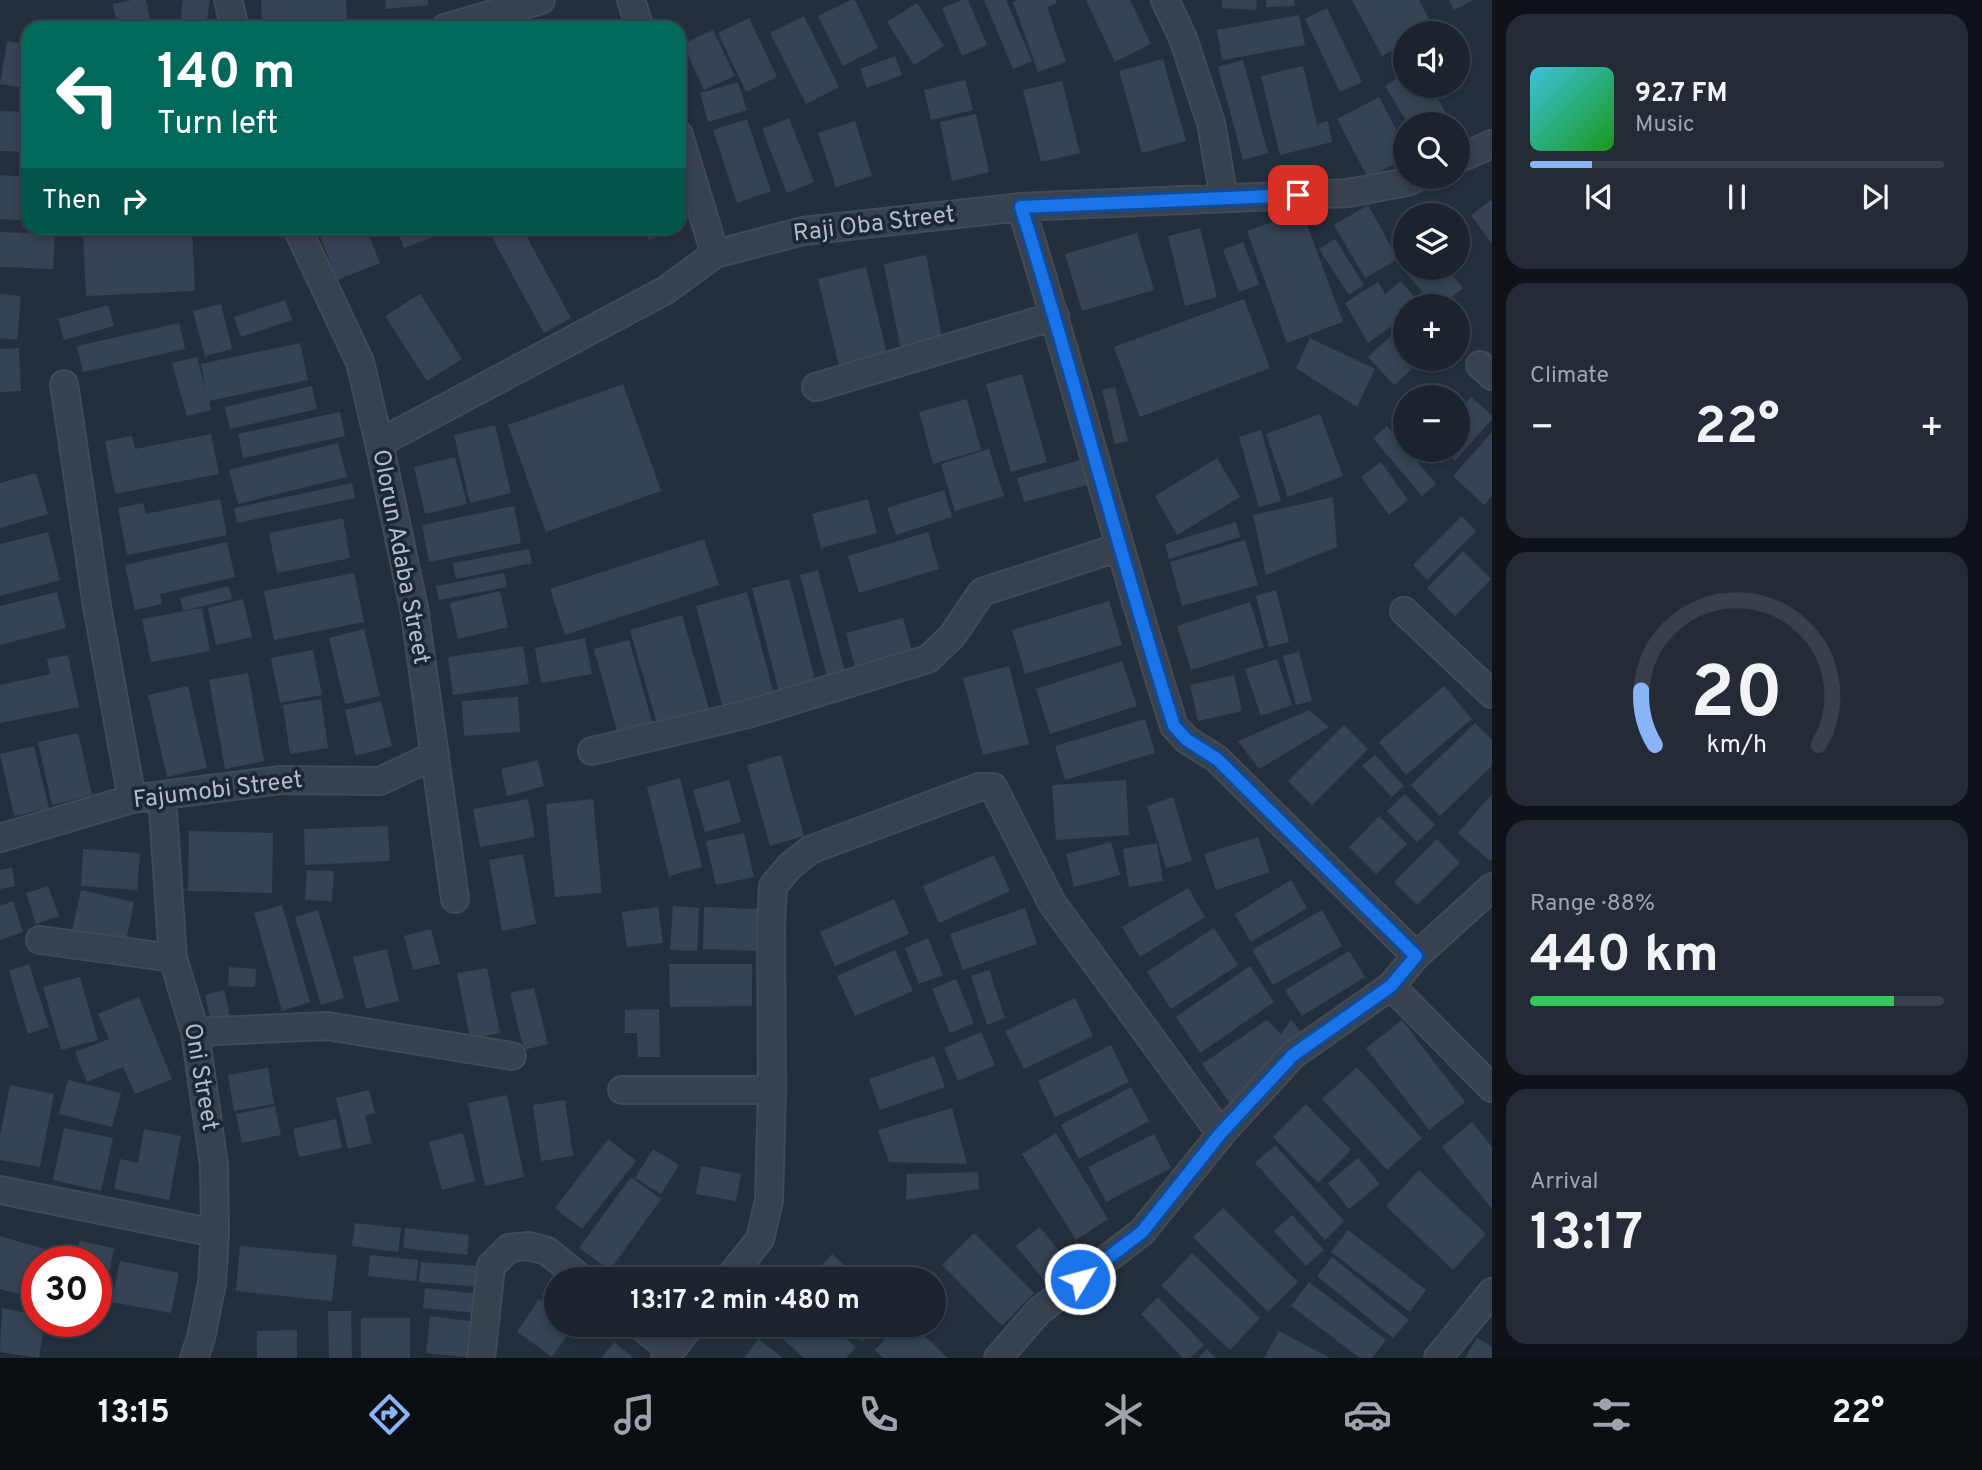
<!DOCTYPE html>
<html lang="en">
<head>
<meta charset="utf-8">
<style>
	body { margin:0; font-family:Overpass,sans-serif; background:#242b36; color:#f1f3f6; height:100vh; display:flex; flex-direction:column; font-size:26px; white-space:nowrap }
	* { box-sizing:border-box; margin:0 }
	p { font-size:23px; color:#a0a4aa }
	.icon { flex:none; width:38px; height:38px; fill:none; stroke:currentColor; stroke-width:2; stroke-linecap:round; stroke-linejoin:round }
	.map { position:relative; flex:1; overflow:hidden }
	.sheet { display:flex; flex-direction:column; gap:14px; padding:14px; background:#0f1319; width:490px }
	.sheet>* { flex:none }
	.banner { position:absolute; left:21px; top:21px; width:665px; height:214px; border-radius:21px; box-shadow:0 4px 10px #0003,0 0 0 2px #39404a; background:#00695c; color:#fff; overflow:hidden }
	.controls { position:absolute; left:1393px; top:21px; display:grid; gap:14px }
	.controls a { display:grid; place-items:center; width:77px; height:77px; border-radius:50%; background:#1b232e; box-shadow:0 4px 10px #0003,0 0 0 2px #39404a; font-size:35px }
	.speed { position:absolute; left:21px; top:1246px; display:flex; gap:14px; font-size:35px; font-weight:700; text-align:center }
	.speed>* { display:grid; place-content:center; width:91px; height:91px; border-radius:50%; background:#1b232e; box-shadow:0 4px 10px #0003,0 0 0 2px #39404a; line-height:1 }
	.speed .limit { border:10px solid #d22; background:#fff; color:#111 }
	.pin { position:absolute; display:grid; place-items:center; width:60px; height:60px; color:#fff; margin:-30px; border-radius:14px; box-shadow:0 4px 10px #0006 }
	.me { position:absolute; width:77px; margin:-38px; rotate:53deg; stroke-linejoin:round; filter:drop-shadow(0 0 5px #0008) }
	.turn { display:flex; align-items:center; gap:24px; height:147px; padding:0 21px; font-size:32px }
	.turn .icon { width:91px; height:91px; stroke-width:2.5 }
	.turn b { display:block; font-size:49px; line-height:60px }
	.then { display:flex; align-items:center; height:66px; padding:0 21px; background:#0003; gap:14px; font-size:26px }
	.big { font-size:52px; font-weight:700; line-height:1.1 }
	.sheet .tile { flex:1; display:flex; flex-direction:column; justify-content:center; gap:10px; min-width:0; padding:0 24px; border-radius:21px; background:#242b36 }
	.sheet .dial { align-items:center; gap:0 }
	.dial svg { height:182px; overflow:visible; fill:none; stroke:#39404a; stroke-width:7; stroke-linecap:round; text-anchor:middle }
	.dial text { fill:#f1f3f6; stroke:none }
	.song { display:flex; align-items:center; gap:21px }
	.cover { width:84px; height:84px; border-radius:10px; background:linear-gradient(135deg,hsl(190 70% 55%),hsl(120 70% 35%)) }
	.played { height:7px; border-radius:4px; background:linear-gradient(90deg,#8ab4f8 15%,#39404a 15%) }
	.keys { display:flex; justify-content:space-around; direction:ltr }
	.heat { display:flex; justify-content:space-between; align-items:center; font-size:38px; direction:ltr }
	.charge { height:10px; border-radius:5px; background:linear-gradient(90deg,#34c759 88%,#39404a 0) }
	.trip { position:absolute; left:544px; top:1267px; width:402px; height:70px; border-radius:35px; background:#1b232e; box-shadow:0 4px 10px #0003,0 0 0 2px #39404a; font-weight:700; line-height:70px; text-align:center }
	.tabs { display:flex; height:112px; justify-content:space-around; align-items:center; background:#0b0e12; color:#a0a4aa }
	.tabs .icon { width:49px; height:49px }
	.tabs .active { color:#8ab4f8 }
	.tabs b { font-size:32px; color:#f1f3f6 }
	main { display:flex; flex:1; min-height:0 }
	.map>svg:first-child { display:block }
	.building { fill:#364354 }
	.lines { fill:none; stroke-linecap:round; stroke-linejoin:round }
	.minor-casing { stroke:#414a57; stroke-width:30 }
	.minor { stroke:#38414e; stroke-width:26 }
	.route-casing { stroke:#114b97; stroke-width:18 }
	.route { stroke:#1a73e8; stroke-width:12 }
	.labels { text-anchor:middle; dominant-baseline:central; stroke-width:7; stroke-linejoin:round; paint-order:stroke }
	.street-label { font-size:24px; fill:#b4bcc9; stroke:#1d2633 }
</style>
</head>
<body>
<main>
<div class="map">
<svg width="1492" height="1358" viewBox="0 0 1492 1358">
	<rect width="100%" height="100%" fill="#242f3e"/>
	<path class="building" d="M132 0H146L152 28H118L113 4Z
		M183 0H210L206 26 180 23Z
		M261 0H346L347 20 262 24Z
		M385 0H428V5L386 9Z
		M851 0H855L878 48 843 66 818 16Z
		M962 0H968L987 45 962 56 942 8Z
		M984 0H1006L1032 61 1013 69Z
		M1019 0H1056L1057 3 1047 7 1066 62 1038 72 1013 2Z
		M1086 0H1130L1151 44 1115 62Z
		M1222 0H1257L1256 10 1222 8Z
		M1266 0H1294L1295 6 1266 7Z
		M1352 0H1419L1433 27 1422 33H1405V43L1382 56Z
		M1449 0H1473L1454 10Z
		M917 3 944 46 914 65 887 22Z
		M1327 8 1362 82 1340 92 1305 19Z
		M1299 15 1305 45 1222 60 1217 30Z
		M804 16 839 87 806 104 770 33Z
		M749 18 777 77 746 92 718 33Z
		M713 30 735 76 704 90 683 44Z
		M7 41 28 45V89L0 84Z
		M895 56 902 75 867 88 860 69Z
		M1163 59 1186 141 1142 153 1119 71Z
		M1243 60 1268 153 1243 160 1218 67Z
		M1303 66 1317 124 1328 121 1332 142 1280 155 1261 76Z
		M1405 73V86H1430L1453 124H1408L1385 86Z
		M965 80 973 110 931 120 924 90Z
		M1062 81 1080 153 1041 162 1023 90Z
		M738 82 747 110 708 122 700 93Z
		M1379 97 1405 146V158L1368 178 1337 119Z
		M0 111 28 112V152L0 151Z
		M976 114 989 172 952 181 940 122Z
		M789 118 814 182 787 193 762 129Z
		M747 119 771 191 737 203 713 130Z
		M855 121 872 176 836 187 818 133Z
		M0 175 28 177V221L0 219Z
		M1491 200 1492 201V244L1471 215Z
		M1368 205 1398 259 1365 278 1334 225Z
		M1302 211 1343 322 1287 343 1247 231Z
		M317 228H366L380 263 337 280Z
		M396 228H456L404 248Z
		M487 228H522L571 318 544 333Z
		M644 228H677L649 240Z
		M1200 228 1217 297 1185 306 1168 236Z
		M192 229 195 291 86 296 83 235Z
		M0 232 55 234 53 269 0 267Z
		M1137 233 1154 290 1082 311 1065 254Z
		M1335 239 1364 285 1349 295 1319 249Z
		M1243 242 1259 284 1239 292 1223 250Z
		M926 255 944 348 902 356 884 264Z
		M1405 263V268H1446L1463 288 1441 306H1434L1401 267Z
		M866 267 887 354 839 366 818 279Z
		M1401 281 1421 306H1405V317L1368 343 1345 303 1378 282 1385 294Z
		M0 294 21 296 17 340 0 338Z
		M420 294 462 359 427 381 385 316Z
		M1244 299 1270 368 1140 417 1114 347Z
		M285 300 292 320 241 337 234 317Z
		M221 304 232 349 205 356 193 311Z
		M108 305 114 326 64 340 58 319Z
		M179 323 185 349 83 372 77 346Z
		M1405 323V359H1423L1394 385 1368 357Z
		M1310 338 1375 369 1357 407 1296 368Z
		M300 343 308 380 209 401 211 410 187 416 172 363 197 357 206 392 201 364Z
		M19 348 21 391 0 392V349Z
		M1022 374 1047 462 1011 472 986 384Z
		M623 384 661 491 546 532 508 425Z
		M312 386 317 409 230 429 225 407Z
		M1115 387 1128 441 1115 444 1102 390Z
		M1471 397 1492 415V419L1455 461 1443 450H1458V412Z
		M967 399 981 450 933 464 919 412Z
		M340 412 345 436 243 458 238 434Z
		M1320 414 1343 476 1288 497 1266 434Z
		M495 425 511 493 470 503 454 435Z
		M1387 426 1436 484 1422 496 1373 438Z
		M1261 430 1281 501 1259 507 1239 437Z
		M1492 432V496L1484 505 1453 476Z
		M211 434 219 474 115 494 105 441 132 436 135 449Z
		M338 443 347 477 238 504 229 470Z
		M989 449 1004 496 955 511 941 464Z
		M455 457 467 504 425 514 414 467Z
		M1217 458 1240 497 1177 535 1155 496Z
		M1084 459 1091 484 1024 502 1017 478Z
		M1381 462 1408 500 1389 515 1361 477Z
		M36 473 48 514 0 528V483Z
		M352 483 355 498 237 523 234 508Z
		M944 490 952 517 896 535 887 508Z
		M1333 497 1337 547 1266 575 1253 515Z
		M220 499 227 535 127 555 118 508 143 503 146 514Z
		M868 499 877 533 821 548 812 514Z
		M514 506 521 543 429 562 422 525Z
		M1462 516 1476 531 1427 580 1413 565Z
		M343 518 350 558 277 573 269 533Z
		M1236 522 1240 537 1169 559 1165 544Z
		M48 532 60 580 0 596V544Z
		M928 532 939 569 859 593 848 556Z
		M704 539 719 585 565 635 550 589Z
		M1245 540 1258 585 1182 606 1170 562Z
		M227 542 235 577 160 594 162 604 135 610 125 565Z
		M529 549 532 563 456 579 453 563Z
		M1463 551 1491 579 1455 616 1427 588Z
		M818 570 846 675 828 680 800 575Z
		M354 573 364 622 274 640 264 591Z
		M504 573 507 587 439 600 436 586Z
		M789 579 816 683 779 692 752 588Z
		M229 586 232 599 183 611 180 598Z
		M1276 590 1289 642 1269 647 1256 596Z
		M500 591 508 627 458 639 450 603Z
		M57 592 66 628 0 645V606Z
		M747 592 774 695 723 708 696 606Z
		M243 599 252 637 216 645 208 608Z
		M1109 601 1122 645 1025 674 1012 630Z
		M1250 602 1264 647 1191 670 1177 626Z
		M202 608 210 651 151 662 142 619Z
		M682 615 710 712 658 727 630 630Z
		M903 618 914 659 857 674 846 633Z
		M364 629 380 696 345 704 329 638Z
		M585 638 592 674 541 683 535 648Z
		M629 640 653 725 618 735 594 649Z
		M523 646 529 684 453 695 448 657Z
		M313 650 322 695 280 703 271 658Z
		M1299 652 1312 701 1296 705 1283 656Z
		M68 655 79 707 0 723V685L50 674 47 659Z
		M1277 659 1292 705 1261 716 1245 669Z
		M1122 661 1137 706 1050 734 1036 689Z
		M1009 666 1029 744 983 755 963 678Z
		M248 673 264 761 225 769 209 680Z
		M1234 675 1242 711 1198 721 1190 685Z
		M188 686 207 768 167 777 148 695Z
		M1444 686 1472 719 1406 775 1379 742Z
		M518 697 520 732 464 736 462 701Z
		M321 699 328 748 290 754 283 705Z
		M381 701 392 746 356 756 345 710Z
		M1309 710 1329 727 1259 769 1238 741Z
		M1145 719 1155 753 1065 780 1055 746Z
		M1475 723 1492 740V766L1440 816 1411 785Z
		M1344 725 1368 749 1312 805 1288 781Z
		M78 733 92 795 52 805 38 742Z
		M34 746 49 808 14 816 0 754Z
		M781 755 804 836 770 846 747 765Z
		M1375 755 1404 786 1392 797 1362 766Z
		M538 760 544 786 507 796 501 769Z
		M680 778 702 867 669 876 647 787Z
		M729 780 741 822 705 832 693 790Z
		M1126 780 1129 835 1056 840 1052 785Z
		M1405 794 1435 825 1417 842 1387 811Z
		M1492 794V859L1490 861 1458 833Z
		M1173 797 1192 861 1166 868 1147 806Z
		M528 799 535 837 480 847 473 809Z
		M593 799 602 893 555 897 546 804Z
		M1379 816 1407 844 1376 874 1349 847Z
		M388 826 390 861 305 865 304 829Z
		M189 831 273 833 272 893 188 891Z
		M744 833 754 877 716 885 706 841Z
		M1258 837 1270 872 1216 890 1204 854Z
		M1437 839 1460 863 1417 905 1394 882Z
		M1111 842 1120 875 1074 887 1066 854Z
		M1157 843 1163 881 1129 887 1123 849Z
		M83 849 140 853 137 890 81 886Z
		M523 854 536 924 502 931 489 860Z
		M994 855 1010 891 939 923 923 886Z
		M12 868 15 886 0 889V870Z
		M307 870 334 871 332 901 305 900Z
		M1291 880 1307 908 1251 942 1235 914Z
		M48 886 59 916 36 924 26 893Z
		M1188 888 1205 917 1140 957 1122 927Z
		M81 890 134 902 126 941 72 930Z
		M894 899 909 934 835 966 820 932Z
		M13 901 23 932 0 940V906Z
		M282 905 310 1002 282 1011 254 913Z
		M673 906 699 908 697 951 670 950Z
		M658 907 663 943 627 947 622 912Z
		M704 907 761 909 760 951 703 949Z
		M1025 908 1037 944 963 970 950 934Z
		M318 910 344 998 321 1005 295 917Z
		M1322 910 1342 946 1273 985 1252 950Z
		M1214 928 1238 965 1171 1009 1147 972Z
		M431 929 440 964 413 970 404 936Z
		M928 938 943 975 919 984 905 948Z
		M387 949 399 1001 366 1009 353 957Z
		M895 950 913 991 855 1016 837 976Z
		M1349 951 1365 977 1302 1016 1285 990Z
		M29 964 49 1027 28 1034 9 971Z
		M669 964H752V1006L670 1007Z
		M1250 966 1274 1002 1200 1053 1176 1017Z
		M229 967 256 969 255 987 228 986Z
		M487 968 500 1033 470 1039 457 973Z
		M989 970 1005 1018 987 1025 971 976Z
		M80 977 98 1040 61 1050 43 987Z
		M956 979 974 1023 950 1033 932 989Z
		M534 988 548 1044 524 1050 510 993Z
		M224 990 230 1017 211 1022 205 995Z
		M139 997 172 1079 135 1094 123 1067 87 1082 75 1052 109 1039 98 1014Z
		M1075 998 1093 1036 1024 1069 1005 1031Z
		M659 1009 660 1057H638L637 1033H625V1010Z
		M1267 1020 1281 1034 1291 1020 1308 1040 1231 1105 1202 1064Z
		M1402 1020 1465 1102 1429 1130 1366 1048Z
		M981 1032 995 1065 958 1081 944 1048Z
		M1111 1045 1129 1082 1055 1117 1038 1081Z
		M934 1056 945 1087 880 1110 869 1079Z
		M1357 1067 1422 1138 1387 1170 1322 1099Z
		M268 1068 274 1104 234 1111 228 1075Z
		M68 1080 121 1093 112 1127 59 1114Z
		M10 1085 54 1094 40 1167 0 1160V1136Z
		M1131 1087 1149 1121 1079 1159 1061 1125Z
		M369 1090 375 1113 365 1116 372 1143 348 1149 336 1098Z
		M507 1095 524 1177 485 1186 468 1103Z
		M565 1100 573 1156 541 1161 533 1105Z
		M1306 1104 1351 1150 1318 1183 1273 1137Z
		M275 1106 281 1135 242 1143 236 1114Z
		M952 1108 967 1164 889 1162 878 1130Z
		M336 1119 342 1148 299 1157 293 1129Z
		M1472 1122 1492 1147V1209L1442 1147Z
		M64 1128 113 1138 101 1191 53 1180Z
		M144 1129 181 1136 169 1200 114 1189 120 1159 138 1163Z
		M463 1133 475 1181 442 1190 429 1142Z
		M1056 1133 1108 1219 1076 1240 1022 1154Z
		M1154 1134 1171 1168 1106 1202 1088 1167Z
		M608 1139 636 1161 582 1229 555 1208Z
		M1275 1145 1344 1221 1325 1240 1255 1163Z
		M653 1149 679 1165 661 1194 635 1178Z
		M1358 1158 1380 1184 1349 1209 1328 1183Z
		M701 1166 741 1174 736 1201 696 1194Z
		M1419 1170 1486 1234 1453 1270 1386 1206Z
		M978 1172 979 1189 906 1200 907 1174Z
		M631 1177 661 1199 610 1270 579 1248Z
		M1223 1208 1298 1282 1268 1312 1193 1237Z
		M1292 1215 1324 1250 1306 1266 1274 1231Z
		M355 1223 401 1228 398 1252 352 1246Z
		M1040 1227 1070 1265 1047 1284 1016 1246Z
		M405 1228 469 1235 467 1255 403 1248Z
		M1348 1230 1426 1290 1410 1312 1331 1252Z
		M974 1233 1034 1293 1002 1326 942 1265Z
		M0 1236 51 1251 48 1262H37V1299L0 1289Z
		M79 1241 114 1248 103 1302 96 1301V1262H75Z
		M240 1246 337 1255 332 1301 236 1291Z
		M1192 1253 1260 1318 1230 1350 1161 1286Z
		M832 1254 860 1279H809Z
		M370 1255 418 1260 416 1281 368 1276Z
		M1332 1257 1409 1320 1393 1338 1317 1276Z
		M120 1261 179 1273 171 1313 112 1302Z
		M421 1262 480 1266 479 1287 419 1282Z
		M1309 1282 1386 1340 1372 1358H1360L1291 1306Z
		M425 1288 479 1294 477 1313 423 1308Z
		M1158 1297 1204 1345 1190 1358H1183L1141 1314Z
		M539 1299 556 1311V1325H575L552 1357 517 1332Z
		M2 1308 37 1315V1321H45L39 1358 0 1352Z
		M328 1311H351L352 1358H329Z
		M430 1316 478 1322 475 1358 426 1353Z
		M361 1318H410V1358H361Z
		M767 1325H830L856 1347 846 1358H804Z
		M844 1325H877L862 1341Z
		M898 1325H913L948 1358H883L875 1350Z
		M297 1330V1358H257V1331Z
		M1279 1331 1330 1358H1264Z
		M1477 1338 1492 1347V1358H1465Z
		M758 1339 783 1358H744Z
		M614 1342 634 1358H601Z
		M1207 1349 1216 1358H1198Z"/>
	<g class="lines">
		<g class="minor-casing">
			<path id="minor" d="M228 0 235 28
				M631 0 640 28
				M1165 0 1183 38 1211 123 1224 198
				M445 28 541 0
				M679 135 715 254
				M1458 159 1492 144
				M1021 207C1075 379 1119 554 1174 726L1187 740 1217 759 1416 956
				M297 228 360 362 379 443 414 608 455 899
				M1480 365 1492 376
				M64 384 97 606 132 799
				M816 387 1055 316
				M379 443 666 290 715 254 803 231 1021 207 1348 193 1407 182 1418 177
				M1404 611 1492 694
				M592 751 748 714 928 659 952 636 982 592 1120 547
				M162 796 173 958 195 1032 214 1165 215 1233 212 1283 201 1338 194 1358
				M0 838 132 799 281 780 380 781 435 755
				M40 940 173 958
				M1391 986 1492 1088
				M195 1032 327 1026 512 1056
				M622 1090H772
				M0 1190 215 1233
				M728 1279 760 1239 769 1201 772 1090 771 924 773 886 790 866 810 850 979 787H993L1052 903 1221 1134
				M639 1325 671 1350
				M481 1358 491 1266 509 1248 529 1246 547 1251 582 1279
				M665 1358 691 1325
				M998 1358 1039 1311 1142 1232 1221 1134 1293 1055 1391 986 1416 956 1492 887
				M1438 1358 1492 1292"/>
		</g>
		<use href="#minor" class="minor"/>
	</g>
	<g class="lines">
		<g class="route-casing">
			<path id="route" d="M1080 1279 1142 1232 1220 1134 1293 1055 1391 986 1416 956 1217 759 1187 740 1174 726C1119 554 1075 379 1021 207L1298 195"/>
		</g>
		<use href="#route" class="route"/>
	</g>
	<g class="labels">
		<g class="street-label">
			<text transform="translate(874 225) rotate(-7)">Raji Oba Street</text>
			<text transform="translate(400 557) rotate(79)">Olorun Adaba Street</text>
			<text transform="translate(218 791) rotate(-7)">Fajumobi Street</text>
			<text transform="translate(200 1077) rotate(80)">Oni Street</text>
		</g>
	</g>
</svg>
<div class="controls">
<a><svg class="icon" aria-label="sound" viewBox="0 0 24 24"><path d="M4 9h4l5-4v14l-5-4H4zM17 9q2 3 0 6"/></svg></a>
<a><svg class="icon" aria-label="search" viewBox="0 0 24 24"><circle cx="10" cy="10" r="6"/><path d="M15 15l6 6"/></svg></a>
<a><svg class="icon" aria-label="layers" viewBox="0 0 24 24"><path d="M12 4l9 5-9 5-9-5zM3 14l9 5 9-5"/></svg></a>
<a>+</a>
<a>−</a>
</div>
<div class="speed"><div class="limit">30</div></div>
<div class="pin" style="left:1298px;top:195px;background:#d93025"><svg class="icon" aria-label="arrive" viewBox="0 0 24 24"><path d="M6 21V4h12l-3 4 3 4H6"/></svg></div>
<svg class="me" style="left:1080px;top:1279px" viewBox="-20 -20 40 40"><circle r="17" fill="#1a73e8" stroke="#fff" stroke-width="3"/><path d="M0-11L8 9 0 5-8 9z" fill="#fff"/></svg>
<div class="trip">13:17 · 2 min · 480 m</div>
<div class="banner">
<div class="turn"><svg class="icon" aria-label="left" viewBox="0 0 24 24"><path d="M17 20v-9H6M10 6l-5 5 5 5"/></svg><div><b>140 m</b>Turn left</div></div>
<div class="then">Then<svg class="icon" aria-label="right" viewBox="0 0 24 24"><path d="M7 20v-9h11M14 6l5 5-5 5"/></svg></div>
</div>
</div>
<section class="sheet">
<div class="tile">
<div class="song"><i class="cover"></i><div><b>92.7 FM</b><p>Music</p></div></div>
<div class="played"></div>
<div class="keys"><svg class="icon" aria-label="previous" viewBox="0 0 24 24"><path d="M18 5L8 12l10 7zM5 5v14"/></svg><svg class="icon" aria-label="pause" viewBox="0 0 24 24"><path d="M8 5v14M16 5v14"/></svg><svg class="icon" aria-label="next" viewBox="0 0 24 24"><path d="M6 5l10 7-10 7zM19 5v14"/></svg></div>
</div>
<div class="tile"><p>Climate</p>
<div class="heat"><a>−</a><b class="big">22°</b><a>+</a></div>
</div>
<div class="tile dial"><svg viewBox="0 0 100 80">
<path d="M14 69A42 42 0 1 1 86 69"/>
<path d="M14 69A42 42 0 0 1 8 45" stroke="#8ab4f8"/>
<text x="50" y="56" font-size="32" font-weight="700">20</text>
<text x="50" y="72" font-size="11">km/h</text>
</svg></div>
<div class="tile"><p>Range · 88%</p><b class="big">440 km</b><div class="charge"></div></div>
<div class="tile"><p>Arrival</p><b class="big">13:17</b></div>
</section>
</main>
<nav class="tabs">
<b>13:15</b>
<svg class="icon active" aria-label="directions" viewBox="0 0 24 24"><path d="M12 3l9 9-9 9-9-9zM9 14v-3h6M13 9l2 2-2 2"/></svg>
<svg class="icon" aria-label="music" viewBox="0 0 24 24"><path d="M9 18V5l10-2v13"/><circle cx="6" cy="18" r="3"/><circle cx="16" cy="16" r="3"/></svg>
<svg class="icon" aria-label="phone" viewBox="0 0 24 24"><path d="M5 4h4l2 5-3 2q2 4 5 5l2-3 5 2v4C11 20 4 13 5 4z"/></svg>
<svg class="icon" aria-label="climate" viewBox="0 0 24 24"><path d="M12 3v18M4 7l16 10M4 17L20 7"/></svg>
<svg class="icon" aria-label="car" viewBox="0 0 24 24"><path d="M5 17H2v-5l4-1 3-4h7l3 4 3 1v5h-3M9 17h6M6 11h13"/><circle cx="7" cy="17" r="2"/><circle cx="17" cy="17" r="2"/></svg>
<svg class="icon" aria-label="filters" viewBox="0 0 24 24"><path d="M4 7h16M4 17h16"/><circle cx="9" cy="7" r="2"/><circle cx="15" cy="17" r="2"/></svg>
<b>22°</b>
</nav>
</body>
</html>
